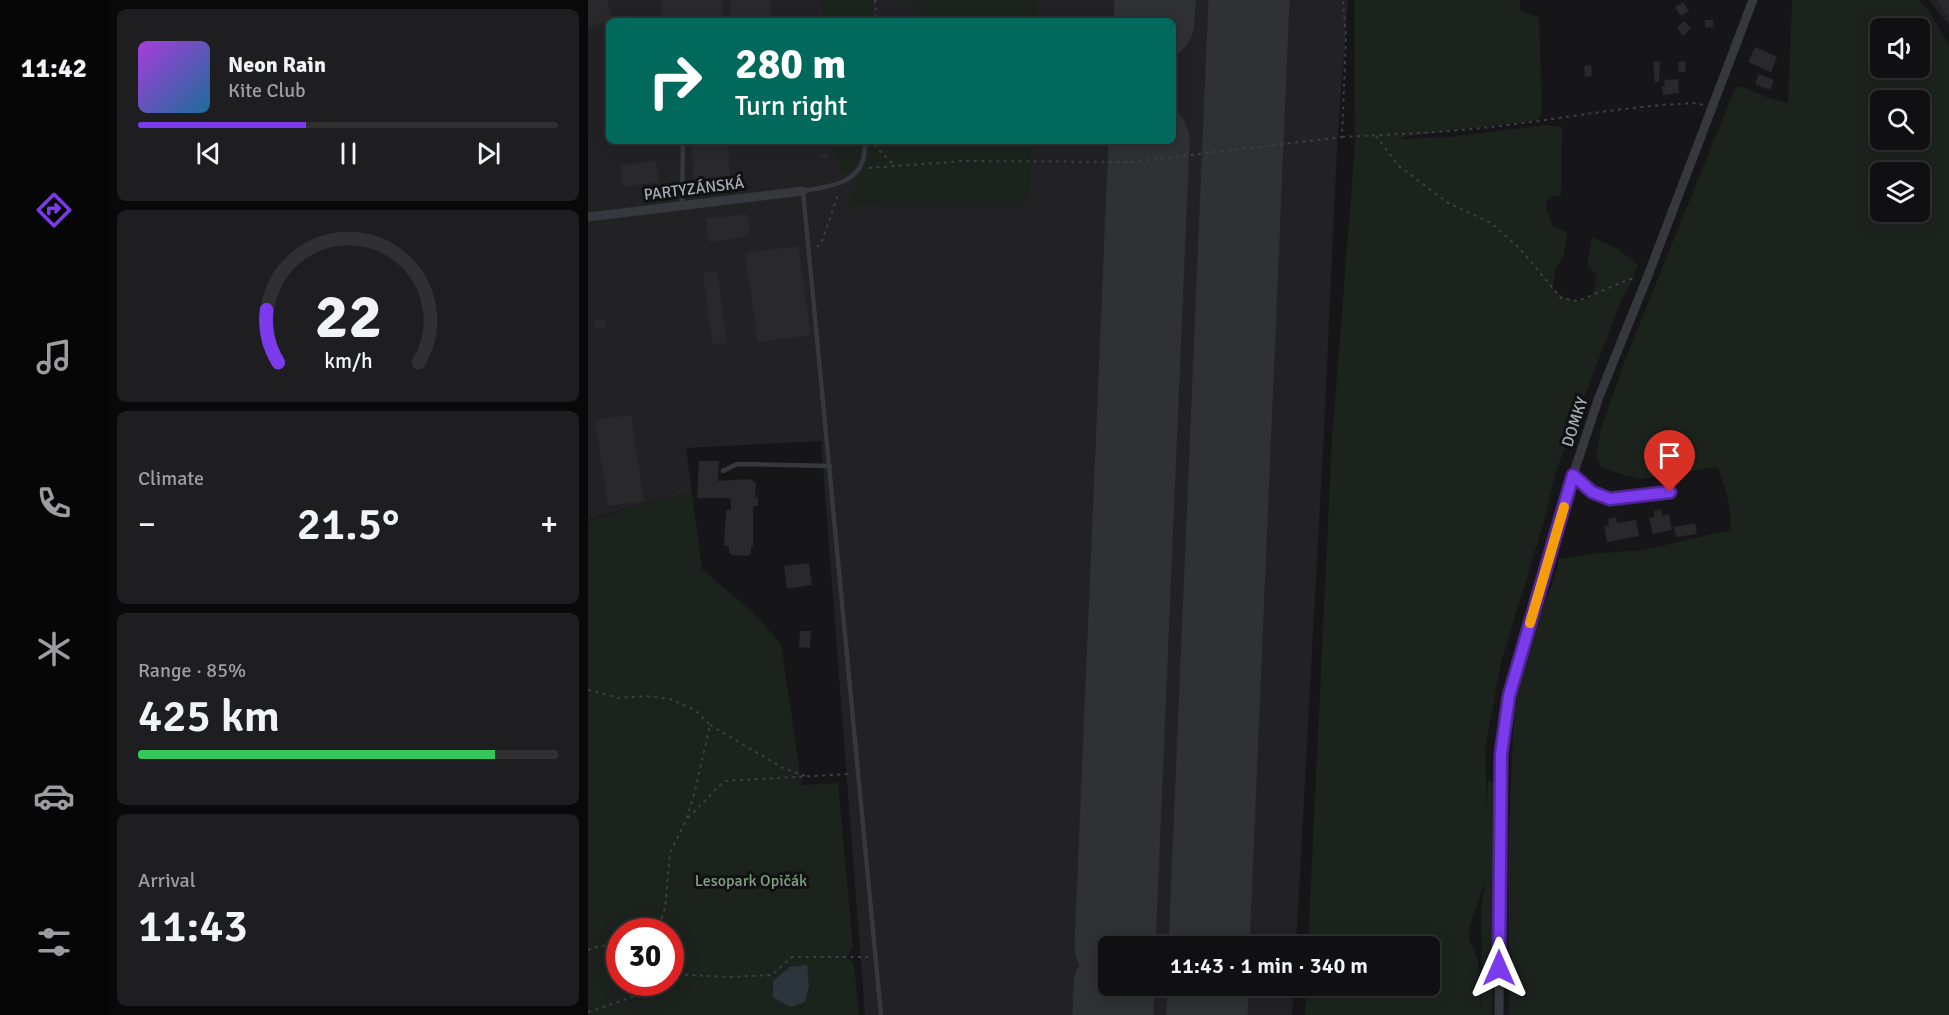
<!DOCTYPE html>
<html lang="en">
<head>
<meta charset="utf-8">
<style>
	body { margin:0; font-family:Signika,sans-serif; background:#1e1e20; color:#f1f3f6; height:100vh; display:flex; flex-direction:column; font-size:22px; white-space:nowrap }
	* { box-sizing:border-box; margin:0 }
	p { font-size:20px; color:#9c9d9f }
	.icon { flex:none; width:33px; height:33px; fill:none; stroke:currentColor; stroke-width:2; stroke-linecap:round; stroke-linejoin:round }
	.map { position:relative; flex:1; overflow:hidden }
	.side { display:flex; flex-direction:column; gap:9px; padding:9px; background:#09090a; width:480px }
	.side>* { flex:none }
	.top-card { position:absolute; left:18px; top:18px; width:570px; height:126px; border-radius:9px; box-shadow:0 3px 15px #0003,0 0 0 2px #303032; background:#00695c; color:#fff; overflow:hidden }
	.tools { position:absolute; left:1282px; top:18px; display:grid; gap:12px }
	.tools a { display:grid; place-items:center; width:60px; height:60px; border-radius:9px; background:#101012; box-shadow:0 3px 15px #0003,0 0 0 2px #303032; font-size:30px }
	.speed { position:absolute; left:18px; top:918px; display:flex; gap:12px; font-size:30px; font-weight:700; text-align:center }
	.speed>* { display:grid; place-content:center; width:78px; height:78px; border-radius:50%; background:#101012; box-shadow:0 3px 15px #0003,0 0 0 2px #303032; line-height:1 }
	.speed .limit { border:9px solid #d22; background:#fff; color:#111 }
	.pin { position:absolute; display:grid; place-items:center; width:51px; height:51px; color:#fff; margin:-62px -26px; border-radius:50% 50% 50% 0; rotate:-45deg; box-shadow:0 0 6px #0007 }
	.pin .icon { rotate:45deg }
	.me { position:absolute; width:66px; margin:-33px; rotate:0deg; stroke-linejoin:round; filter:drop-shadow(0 0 4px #0008) }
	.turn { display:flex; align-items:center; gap:21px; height:126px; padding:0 30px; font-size:27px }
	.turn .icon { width:78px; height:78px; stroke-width:2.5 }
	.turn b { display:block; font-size:42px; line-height:51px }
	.big { font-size:45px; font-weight:600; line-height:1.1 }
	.side .widget { flex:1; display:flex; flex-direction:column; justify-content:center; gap:9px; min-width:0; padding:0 21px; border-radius:9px; background:#1e1e20 }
	.side .dial { align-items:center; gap:0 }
	.dial svg { height:156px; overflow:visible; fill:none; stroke:#303032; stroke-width:7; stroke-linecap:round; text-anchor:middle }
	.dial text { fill:#f1f3f6; stroke:none }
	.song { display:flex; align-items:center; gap:18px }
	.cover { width:72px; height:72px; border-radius:9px; background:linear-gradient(135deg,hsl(280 70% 55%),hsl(200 70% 35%)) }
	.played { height:6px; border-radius:3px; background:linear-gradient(90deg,#7c3aed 40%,#303032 40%) }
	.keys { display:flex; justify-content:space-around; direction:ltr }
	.heat { display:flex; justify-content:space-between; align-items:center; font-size:33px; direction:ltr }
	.charge { height:9px; border-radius:4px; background:linear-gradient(90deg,#34c759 85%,#303032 0) }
	.trip { position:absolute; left:510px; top:936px; width:342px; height:60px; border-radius:9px; background:#101012; box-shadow:0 3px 15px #0003,0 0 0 2px #303032; font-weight:600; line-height:60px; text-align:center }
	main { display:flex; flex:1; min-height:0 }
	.tab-bar { display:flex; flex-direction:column; width:108px; justify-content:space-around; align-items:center; background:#060607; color:#9c9d9f }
	.tab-bar .icon { width:42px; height:42px }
	.tab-bar .active { color:#7c3aed }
	.tab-bar b { font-size:27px; color:#f1f3f6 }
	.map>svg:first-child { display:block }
	.built { fill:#222225; fill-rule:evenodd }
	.green { fill:#1c231d; fill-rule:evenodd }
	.water { fill:#2c353c }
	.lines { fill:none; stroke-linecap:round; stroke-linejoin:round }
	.runway { stroke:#303135; stroke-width:81 }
	.building { fill:#29292c }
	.path { stroke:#3d3f44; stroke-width:2; stroke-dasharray:3 4.5; stroke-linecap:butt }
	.service { stroke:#37383d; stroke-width:4.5 }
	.minor { stroke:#37383d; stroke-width:9 }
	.route-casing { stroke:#51269a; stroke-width:15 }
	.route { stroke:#7c3aed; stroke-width:10 }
	.slow { stroke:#f59e0b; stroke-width:10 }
	.labels { text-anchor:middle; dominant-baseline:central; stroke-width:6; stroke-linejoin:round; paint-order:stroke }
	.street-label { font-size:16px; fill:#a8adb8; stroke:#111113 }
	.park-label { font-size:16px; fill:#7fa381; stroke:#111113 }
</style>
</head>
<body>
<main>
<nav class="tab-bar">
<b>11:42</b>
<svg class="icon active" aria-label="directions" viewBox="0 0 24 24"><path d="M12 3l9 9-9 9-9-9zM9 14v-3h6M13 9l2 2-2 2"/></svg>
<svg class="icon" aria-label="music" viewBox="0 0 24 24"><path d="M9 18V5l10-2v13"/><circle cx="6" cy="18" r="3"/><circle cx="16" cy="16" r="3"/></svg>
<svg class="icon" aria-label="phone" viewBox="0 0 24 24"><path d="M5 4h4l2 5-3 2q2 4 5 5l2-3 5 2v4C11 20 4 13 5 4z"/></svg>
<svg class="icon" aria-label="climate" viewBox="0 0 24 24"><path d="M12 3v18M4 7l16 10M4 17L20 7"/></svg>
<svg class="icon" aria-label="car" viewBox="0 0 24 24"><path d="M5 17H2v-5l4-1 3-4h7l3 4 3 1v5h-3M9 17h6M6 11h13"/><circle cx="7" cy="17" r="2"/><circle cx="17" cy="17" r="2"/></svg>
<svg class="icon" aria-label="filters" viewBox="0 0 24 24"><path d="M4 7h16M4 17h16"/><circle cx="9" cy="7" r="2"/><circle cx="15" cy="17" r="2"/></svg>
</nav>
<section class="side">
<div class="widget">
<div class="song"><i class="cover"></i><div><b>Neon Rain</b><p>Kite Club</p></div></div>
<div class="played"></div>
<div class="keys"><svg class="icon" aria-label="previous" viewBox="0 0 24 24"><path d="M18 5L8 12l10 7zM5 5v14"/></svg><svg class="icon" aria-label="pause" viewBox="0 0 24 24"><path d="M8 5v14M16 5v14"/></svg><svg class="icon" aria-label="next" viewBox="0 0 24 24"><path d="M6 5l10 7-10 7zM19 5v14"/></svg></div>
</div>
<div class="widget dial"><svg viewBox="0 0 100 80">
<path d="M14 69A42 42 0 1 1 86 69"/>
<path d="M14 69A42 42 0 0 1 8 42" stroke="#7c3aed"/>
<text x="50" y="56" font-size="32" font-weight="700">22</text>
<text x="50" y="72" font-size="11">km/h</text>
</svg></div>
<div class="widget"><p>Climate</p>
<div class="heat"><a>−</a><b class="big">21.5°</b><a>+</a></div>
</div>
<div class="widget"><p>Range · 85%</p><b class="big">425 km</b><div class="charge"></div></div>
<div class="widget"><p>Arrival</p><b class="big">11:43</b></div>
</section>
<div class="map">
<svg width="1361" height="1015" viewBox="0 0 1361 1015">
	<rect width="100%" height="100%" fill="#161618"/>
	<path class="built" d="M0 0H760L749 147 736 431 708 946H520V986H706L704 1015H277L233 441 98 448 104 493 67 500 0 520ZM21 21H585V141H21Z
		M1341 0H1361V25Z"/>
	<path class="green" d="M233 0H285V21H235Z
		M290 0H449L448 21H330V2Z
		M766 0H932V11L951 17 954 113 950 120 814 137V139L861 137 957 125 974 127 973 195 962 197 958 201V208L964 225 979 233 976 254 967 271 965 288C975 300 997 308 1006 290 1007 286 1008 279 1009 275L999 267 1004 237 1030 249 1050 265 1044 281 1033 301 968 471 956 521 913 663 897 748 899 809 900 781 906 782 904 1015H717L718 986H842V946H720L744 440 767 144ZM897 881 894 901 893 1013 890 959 881 939V928Z
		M1204 0H1331L1341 11 1361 45V1015H921L920 850 926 716 932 683 953 613 969 570 971 559 1003 554 1056 550 1142 530C1145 505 1137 492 1131 469L1128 467 1052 479 1022 471 1013 466 1008 457 1012 433 1037 360 1147 88 1153 86 1175 96 1200 103ZM1332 28V68H1293V28ZM1332 100V140H1293V100ZM1332 172V212H1293V172Z
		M248 141H276L266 169 260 173H253L251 170Z
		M284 141H443L441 193 438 206 259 205 272 178Z
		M104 493 114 569 171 618 193 645 214 785 250 783 265 948 259 957 266 963 271 1015H0V521L67 500ZM32 932H82V982H32Z"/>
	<path class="water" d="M219 965 221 986 217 1002 202 1007 185 997V981L202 967Z"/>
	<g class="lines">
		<path class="runway" d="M566 21 567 0
			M527 946 561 141
			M621 946 661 0
			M525 1015 526 986
			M619 1015 620 986"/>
	</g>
	<path class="building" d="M0 0H19L24 21 0 27Z
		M73 0H134L136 21H75Z
		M142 0H182L183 21H143Z
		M1348 0H1361V17Z
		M1095 2 1101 11 1093 16 1087 7Z
		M1117 20H1125L1126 27 1117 28Z
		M1096 21 1103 28 1095 36 1089 28Z
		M1167 47 1189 57 1183 72 1160 62Z
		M1072 61 1071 79V82H1067L1065 62Z
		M1097 61 1098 72H1091L1090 62Z
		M1003 65 1004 76 997 77 996 66Z
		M1171 74 1186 80 1182 90 1167 84Z
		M1090 79 1091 93 1075 95 1074 86H1077L1076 80Z
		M103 141H140L143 184 106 186Z
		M240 153 241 158 233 159V154Z
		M68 160 71 182 35 187 32 166Z
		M159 214 162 236 121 242 118 219Z
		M210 246 223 335 170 342 157 253Z
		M129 271 139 343 124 344 115 273Z
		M17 319 19 327 7 329 6 321Z
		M43 415 56 501 20 506 7 420Z
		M111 461H131L130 481 161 479 168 483 167 496 170 498V505L165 507V546H163V554L159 556 144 555 141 553V546H136L138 510H143V500L140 498H109Z
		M1073 509 1074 516 1081 514 1084 530 1065 534 1061 518 1066 517V511Z
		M1028 517 1029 523 1048 520 1051 536 1019 542 1016 526 1021 525 1020 519Z
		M1107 523 1109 534 1088 537 1086 527Z
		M221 563 224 585 199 589 196 566Z
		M212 631H223L222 648 211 647Z"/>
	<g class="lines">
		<path class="path" d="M287 0 288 21
			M788 136 811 166 860 203 903 223 933 250 973 298 990 301 1042 279H1048
			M754 137C812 134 870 132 928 124 989 116 1048 105 1110 103L1115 105
			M286 145 307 166
			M281 168 375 161 544 162 754 137 758 36 755 0
			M229 247 233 244 251 192
			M0 690 31 698 57 696 82 699 107 710 122 725 107 791 98 820 82 853 77 908 69 932
			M122 725 195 768 218 776
			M100 818 136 781 261 774
			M0 950 8 947 32 943
			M82 974 140 977 184 975 204 957H280
			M0 1012 65 990 71 982"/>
		<path class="service" d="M277 141C277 147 277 154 275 160 268 185 236 187 215 191L293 1015
			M94 205 95 141
			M135 471 149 464 242 466
			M985 475 1004 492 1022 499 1082 492"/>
		<path class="minor" d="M0 217 215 191
			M911 1015 913 754 921 696 985 475 1011 397 1059 278 1165 0"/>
	</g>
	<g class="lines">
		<g class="route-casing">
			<path id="route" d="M911 968 913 754 921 696 985 475 1004 492 1022 499 1082 492"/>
		</g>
		<use href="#route" class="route"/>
		<path class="slow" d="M942 623 976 507"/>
	</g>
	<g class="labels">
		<g class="street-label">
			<text transform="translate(106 189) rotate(-7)">PARTYZÁNSKÁ</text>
			<text transform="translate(987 422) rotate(-72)">DOMKY</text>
		</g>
		<g class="park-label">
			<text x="163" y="881">Lesopark Opičák</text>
		</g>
	</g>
</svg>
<div class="tools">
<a><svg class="icon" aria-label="sound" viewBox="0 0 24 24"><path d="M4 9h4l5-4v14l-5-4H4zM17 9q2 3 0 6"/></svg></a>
<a><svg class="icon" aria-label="search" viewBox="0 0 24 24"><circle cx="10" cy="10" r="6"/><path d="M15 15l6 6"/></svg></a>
<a><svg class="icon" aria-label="layers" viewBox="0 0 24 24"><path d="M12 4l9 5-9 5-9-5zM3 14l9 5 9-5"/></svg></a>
</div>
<div class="speed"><div class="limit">30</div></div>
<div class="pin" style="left:1082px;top:492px;background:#d93025"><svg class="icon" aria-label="arrive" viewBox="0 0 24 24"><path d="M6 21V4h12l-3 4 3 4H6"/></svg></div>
<svg class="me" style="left:911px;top:968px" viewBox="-20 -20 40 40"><path d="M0-17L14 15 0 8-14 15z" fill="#7c3aed" stroke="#fff" stroke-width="4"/></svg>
<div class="trip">11:43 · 1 min · 340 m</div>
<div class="top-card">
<div class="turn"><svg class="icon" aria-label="right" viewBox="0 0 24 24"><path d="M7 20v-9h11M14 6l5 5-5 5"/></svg><div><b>280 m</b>Turn right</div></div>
</div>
</div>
</main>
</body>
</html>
